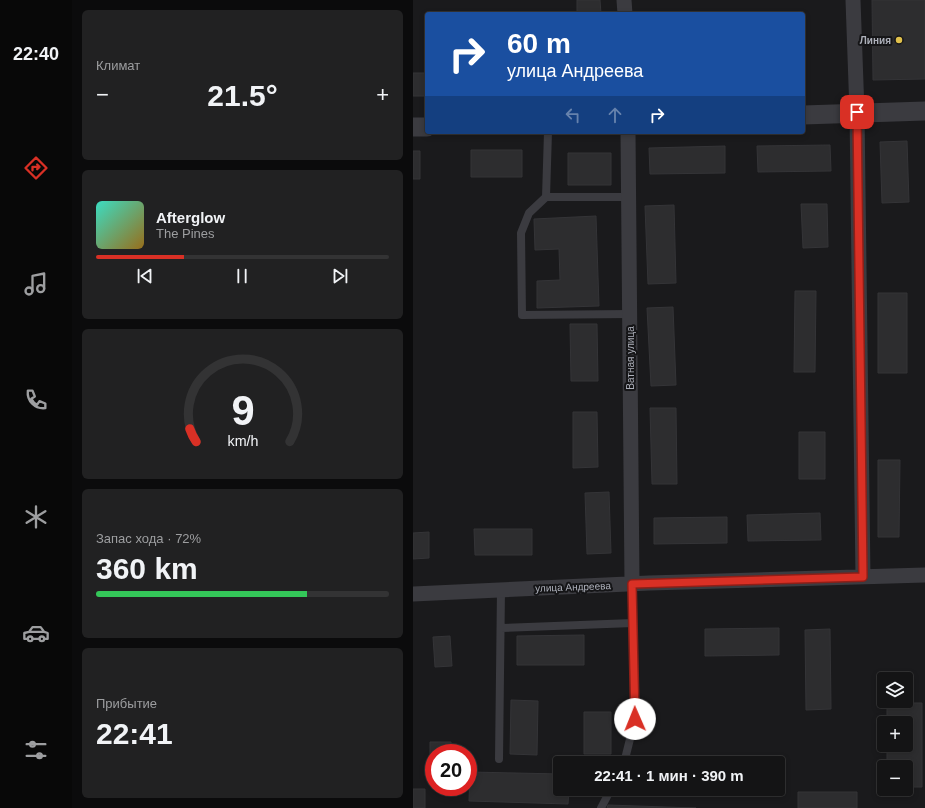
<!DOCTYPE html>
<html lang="ru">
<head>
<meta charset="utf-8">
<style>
	body { margin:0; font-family:Helvetica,sans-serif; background:#212122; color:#f1f3f6; height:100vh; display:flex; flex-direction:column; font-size:15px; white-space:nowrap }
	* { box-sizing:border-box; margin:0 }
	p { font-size:13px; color:#9d9ea0 }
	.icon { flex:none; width:22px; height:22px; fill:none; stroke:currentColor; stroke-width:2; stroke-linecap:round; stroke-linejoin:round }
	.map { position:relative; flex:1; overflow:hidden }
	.drawer { display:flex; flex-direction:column; gap:10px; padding:10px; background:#0b0b0c; width:341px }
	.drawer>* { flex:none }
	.guide { position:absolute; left:12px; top:12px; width:380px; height:122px; border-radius:4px; box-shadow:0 2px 6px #0003,0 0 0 1px #333334; background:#1a4fa0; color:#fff; overflow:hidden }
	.buttons { position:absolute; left:464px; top:672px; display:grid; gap:8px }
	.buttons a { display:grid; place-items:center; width:36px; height:36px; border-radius:4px; background:#141415; box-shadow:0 2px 6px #0003,0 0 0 1px #333334; font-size:20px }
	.speed { position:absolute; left:12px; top:744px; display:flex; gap:8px; font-size:20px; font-weight:700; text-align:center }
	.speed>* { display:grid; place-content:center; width:52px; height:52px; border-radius:50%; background:#141415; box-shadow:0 2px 6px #0003,0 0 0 1px #333334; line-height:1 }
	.speed .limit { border:6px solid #d22; background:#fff; color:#111 }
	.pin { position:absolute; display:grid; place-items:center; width:34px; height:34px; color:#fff; margin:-17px; border-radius:8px; box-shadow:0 2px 6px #0006 }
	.me { position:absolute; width:44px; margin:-22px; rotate:359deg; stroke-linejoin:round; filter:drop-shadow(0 0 3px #0008) }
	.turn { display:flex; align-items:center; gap:14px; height:84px; padding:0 16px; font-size:18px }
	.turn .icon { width:52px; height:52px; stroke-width:2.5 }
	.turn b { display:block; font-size:28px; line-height:34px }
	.lanes { display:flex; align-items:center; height:38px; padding:0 16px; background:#0003; justify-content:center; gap:20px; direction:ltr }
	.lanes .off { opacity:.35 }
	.big { font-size:30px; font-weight:800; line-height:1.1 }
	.drawer .card { flex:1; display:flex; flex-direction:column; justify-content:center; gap:6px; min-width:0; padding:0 14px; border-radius:6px; background:#212122 }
	.drawer .dial { align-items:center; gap:0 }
	.dial svg { height:104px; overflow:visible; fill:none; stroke:#333334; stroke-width:7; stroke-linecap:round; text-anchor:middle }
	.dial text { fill:#f1f3f6; stroke:none }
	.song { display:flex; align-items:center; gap:12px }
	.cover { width:48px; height:48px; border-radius:6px; background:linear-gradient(135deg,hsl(170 70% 55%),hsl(40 70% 35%)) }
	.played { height:4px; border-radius:2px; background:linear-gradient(90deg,#d93025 30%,#333334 30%) }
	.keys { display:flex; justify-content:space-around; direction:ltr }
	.heat { display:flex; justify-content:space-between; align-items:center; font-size:22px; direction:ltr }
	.charge { height:6px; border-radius:3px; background:linear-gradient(90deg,#34c759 72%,#333334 0) }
	.trip { position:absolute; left:140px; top:756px; width:232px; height:40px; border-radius:4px; background:#141415; box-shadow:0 2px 6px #0003,0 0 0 1px #333334; font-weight:800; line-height:40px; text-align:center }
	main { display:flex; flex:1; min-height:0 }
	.tabs { display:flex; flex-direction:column; width:72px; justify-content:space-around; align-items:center; background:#080808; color:#9d9ea0 }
	.tabs .icon { width:28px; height:28px }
	.tabs .on { color:#d93025 }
	.tabs b { font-size:18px; color:#f1f3f6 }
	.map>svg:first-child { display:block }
	.building { fill:#2d2d2f; stroke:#343437 }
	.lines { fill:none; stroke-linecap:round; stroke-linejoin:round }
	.service { stroke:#3b3b40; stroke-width:8 }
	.minor { stroke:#3b3b40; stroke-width:15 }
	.tertiary { stroke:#3b3b40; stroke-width:19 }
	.route-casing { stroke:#8d1f18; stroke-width:10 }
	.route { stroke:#d93025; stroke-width:7 }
	.poi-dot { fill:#e1c14c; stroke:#151517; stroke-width:1.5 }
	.labels { text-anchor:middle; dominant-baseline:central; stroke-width:4; stroke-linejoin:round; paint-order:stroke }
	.poi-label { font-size:10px; font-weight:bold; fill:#adb0ba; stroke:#151517; text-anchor:end }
	.street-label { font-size:10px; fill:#adb0ba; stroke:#151517 }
</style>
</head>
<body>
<main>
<nav class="tabs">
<b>22:40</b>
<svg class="icon on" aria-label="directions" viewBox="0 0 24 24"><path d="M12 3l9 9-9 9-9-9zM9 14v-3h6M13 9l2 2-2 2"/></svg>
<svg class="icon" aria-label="music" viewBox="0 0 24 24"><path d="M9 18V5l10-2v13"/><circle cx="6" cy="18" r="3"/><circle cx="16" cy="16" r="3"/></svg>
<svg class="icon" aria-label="phone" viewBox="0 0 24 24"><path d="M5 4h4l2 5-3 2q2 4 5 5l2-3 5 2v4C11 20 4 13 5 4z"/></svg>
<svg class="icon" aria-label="climate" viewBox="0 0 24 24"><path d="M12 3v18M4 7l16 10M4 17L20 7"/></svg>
<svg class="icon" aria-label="car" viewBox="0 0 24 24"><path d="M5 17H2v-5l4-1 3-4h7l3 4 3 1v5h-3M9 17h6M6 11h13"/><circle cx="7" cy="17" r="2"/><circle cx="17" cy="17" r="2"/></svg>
<svg class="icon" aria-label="filters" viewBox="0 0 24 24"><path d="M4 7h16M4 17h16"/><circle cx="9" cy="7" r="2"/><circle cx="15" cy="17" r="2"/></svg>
</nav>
<section class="drawer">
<div class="card"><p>Климат</p>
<div class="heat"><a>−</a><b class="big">21.5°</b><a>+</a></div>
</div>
<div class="card">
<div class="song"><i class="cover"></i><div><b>Afterglow</b><p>The Pines</p></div></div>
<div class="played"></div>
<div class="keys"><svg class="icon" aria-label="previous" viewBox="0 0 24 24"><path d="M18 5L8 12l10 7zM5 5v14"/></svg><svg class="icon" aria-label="pause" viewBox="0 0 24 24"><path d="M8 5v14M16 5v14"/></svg><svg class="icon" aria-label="next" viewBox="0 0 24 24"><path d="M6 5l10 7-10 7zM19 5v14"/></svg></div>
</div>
<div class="card dial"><svg viewBox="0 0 100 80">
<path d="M14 69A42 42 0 1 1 86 69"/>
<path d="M14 69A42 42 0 0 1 9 59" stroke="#d93025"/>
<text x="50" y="56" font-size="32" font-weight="700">9</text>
<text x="50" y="72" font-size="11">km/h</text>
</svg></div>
<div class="card"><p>Запас хода · 72%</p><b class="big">360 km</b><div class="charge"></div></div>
<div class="card"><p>Прибытие</p><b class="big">22:41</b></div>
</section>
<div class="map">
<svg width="512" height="808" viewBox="0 0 512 808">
	<rect width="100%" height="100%" fill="#1a1a1c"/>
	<path class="building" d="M164 0H187L188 14H164Z
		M459 0H512V79L460 80Z
		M0 73H14V96H0Z
		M494 141 496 202 469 203 467 142Z
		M417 145 418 171 345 172 344 146Z
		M312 146V173L237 174 236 148Z
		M58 150H109V177H58Z
		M0 151H7V179H0Z
		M155 153H198V185H155Z
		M388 204H414L415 247 390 248Z
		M261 205 263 283 235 284 232 206Z
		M183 216 186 306 124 308V281L147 280 146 249 122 250 121 219Z
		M382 291H403L402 372H381Z
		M465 293H494V373H465Z
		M260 307 263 385 238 386 234 308Z
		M157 324H184L185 381H158Z
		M237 408H263L264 484H239Z
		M160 412H184L185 467 160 468Z
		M386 432H412V479H386Z
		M465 460H487L486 537H465Z
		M196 492 198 553 174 554 172 493Z
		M407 513 408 540 335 541 334 515Z
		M314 517V543L241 544V518Z
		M61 529H119V555H62Z
		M16 532V558L0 559V533Z
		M366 628V655L292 656V629Z
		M417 629 418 709 393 710 392 630Z
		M171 635V665H104V636Z
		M37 636 39 666 22 667 20 637Z
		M98 700 125 701 124 755 97 754Z
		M474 703H509V787H493V767H474V745H493V723H474Z
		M171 712H198V754H171Z
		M17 742H38V753H21V765H17Z
		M57 772 147 774V789H156L155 804 56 801Z
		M0 789H12V808H0Z
		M385 792H444V808H385Z
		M195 805 283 808H194Z"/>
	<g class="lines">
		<path class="service" d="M135 132 133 197H216
			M133 197 116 213 108 233 109 315 217 314
			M88 628 220 623
			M86 759 88 589
			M211 763 222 719 219 584
			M188 808 198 789"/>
		<path class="minor" d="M211 0 212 14
			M440 0 444 112 450 577
			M215 132 219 584
			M0 594 236 583 512 575"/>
		<path class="tertiary" d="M390 115 512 111
			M0 127H14"/>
	</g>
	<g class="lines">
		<g class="route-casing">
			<path id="route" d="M222 719 219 584 450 577 444 112"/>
		</g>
		<use href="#route" class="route"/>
	</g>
	<circle class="poi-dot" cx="486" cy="40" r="4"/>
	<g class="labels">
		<g class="poi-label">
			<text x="478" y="40">Линия</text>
		</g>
		<g class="street-label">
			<text transform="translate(217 358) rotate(-90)">Ватная улица</text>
			<text transform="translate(160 587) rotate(-2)">улица Андреева</text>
		</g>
	</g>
</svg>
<div class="buttons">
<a><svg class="icon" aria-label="layers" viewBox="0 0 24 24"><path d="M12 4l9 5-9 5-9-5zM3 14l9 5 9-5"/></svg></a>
<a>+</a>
<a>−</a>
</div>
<div class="speed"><div class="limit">20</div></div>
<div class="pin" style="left:444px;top:112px;background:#d93025"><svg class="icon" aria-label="arrive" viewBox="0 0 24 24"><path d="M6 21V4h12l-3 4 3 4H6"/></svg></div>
<svg class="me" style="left:222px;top:719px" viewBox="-20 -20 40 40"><circle r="19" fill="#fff"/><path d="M0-13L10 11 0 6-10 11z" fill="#d93025"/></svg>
<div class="trip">22:41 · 1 мин · 390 m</div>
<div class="guide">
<div class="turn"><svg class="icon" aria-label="right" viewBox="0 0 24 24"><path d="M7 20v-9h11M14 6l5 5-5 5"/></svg><div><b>60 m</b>улица Андреева</div></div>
<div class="lanes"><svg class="icon off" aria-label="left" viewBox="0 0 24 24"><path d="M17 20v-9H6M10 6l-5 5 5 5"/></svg><svg class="icon off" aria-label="ahead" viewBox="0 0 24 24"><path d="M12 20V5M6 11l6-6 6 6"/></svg><svg class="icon" aria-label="right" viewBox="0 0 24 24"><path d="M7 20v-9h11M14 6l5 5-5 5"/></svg></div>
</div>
</div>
</main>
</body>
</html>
